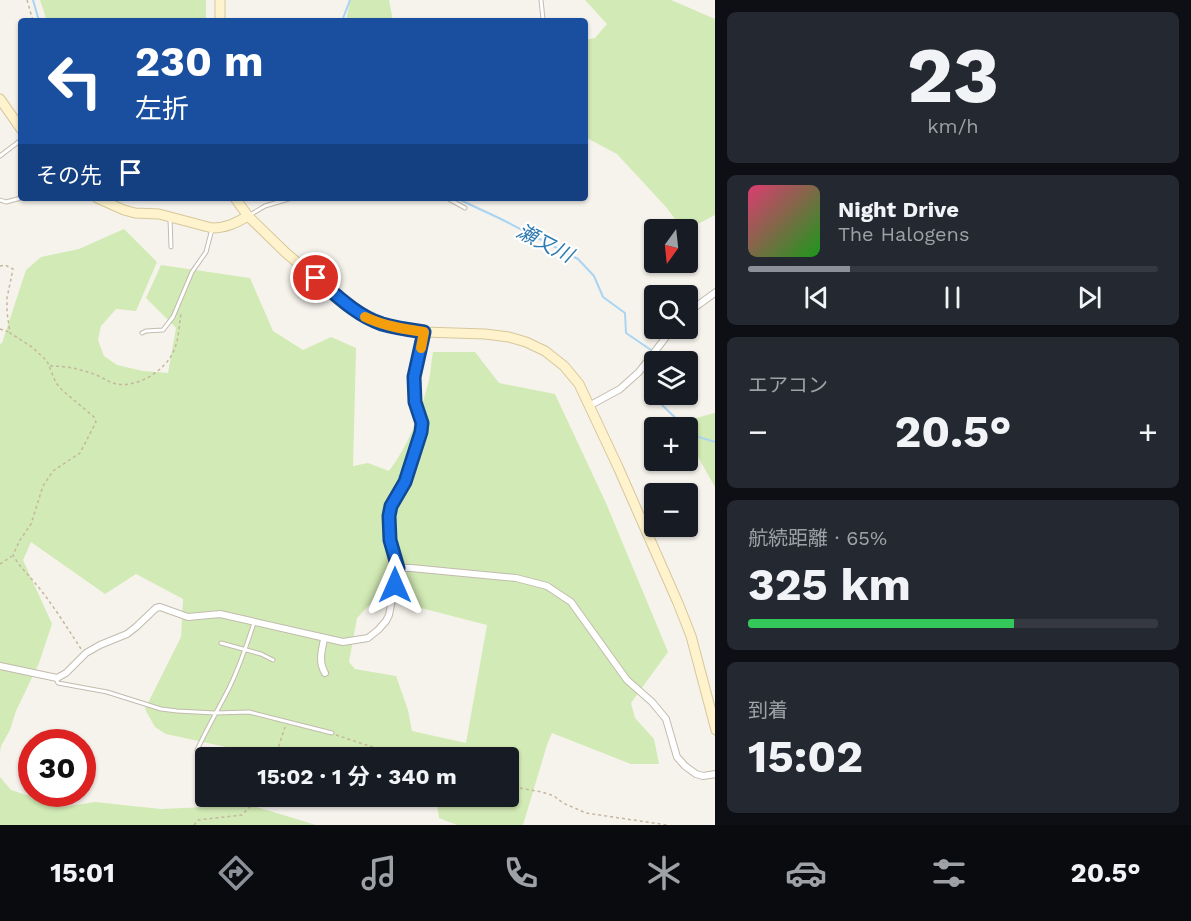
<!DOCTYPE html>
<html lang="ja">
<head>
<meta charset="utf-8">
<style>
	body { margin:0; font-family:"Work Sans","Noto Sans JP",sans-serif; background:#242831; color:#f1f3f6; height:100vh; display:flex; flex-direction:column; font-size:22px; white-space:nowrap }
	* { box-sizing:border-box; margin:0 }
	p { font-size:20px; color:#9ea1a6 }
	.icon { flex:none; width:33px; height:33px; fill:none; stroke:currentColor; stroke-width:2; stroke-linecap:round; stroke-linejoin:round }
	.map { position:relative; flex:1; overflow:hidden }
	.panel { display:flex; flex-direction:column; gap:12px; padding:12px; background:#0d0f14; width:476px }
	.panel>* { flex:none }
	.guide { position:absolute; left:18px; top:18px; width:570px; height:183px; border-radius:6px; box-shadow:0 2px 4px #0004; background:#1a4fa0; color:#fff; overflow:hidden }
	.needle { width:39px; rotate:195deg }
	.fabs { position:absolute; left:644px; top:219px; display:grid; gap:12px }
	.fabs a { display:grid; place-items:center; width:54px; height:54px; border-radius:6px; background:#171b24; box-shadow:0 2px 4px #0004; font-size:30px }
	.speed { position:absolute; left:18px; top:729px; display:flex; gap:12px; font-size:30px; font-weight:700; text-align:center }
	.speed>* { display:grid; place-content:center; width:78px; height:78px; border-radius:50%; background:#171b24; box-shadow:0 2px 4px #0004; line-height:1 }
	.speed .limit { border:9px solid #d22; background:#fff; color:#111 }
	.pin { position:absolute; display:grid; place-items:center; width:51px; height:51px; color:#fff; margin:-26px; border:3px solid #fff; border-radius:50%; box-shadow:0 2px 6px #0007 }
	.me { position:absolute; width:66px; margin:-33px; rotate:0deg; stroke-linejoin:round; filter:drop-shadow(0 0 4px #0008) }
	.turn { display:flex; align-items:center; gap:21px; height:126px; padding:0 18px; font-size:27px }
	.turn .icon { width:78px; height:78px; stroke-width:2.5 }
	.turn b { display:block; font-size:42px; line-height:51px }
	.then { display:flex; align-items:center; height:57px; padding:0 18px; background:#0003; gap:12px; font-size:22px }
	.big { font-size:45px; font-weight:700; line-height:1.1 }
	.panel .card { flex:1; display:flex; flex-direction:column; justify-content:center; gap:9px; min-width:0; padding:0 21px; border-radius:9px; background:#242831 }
	.panel .dial { align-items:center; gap:0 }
	.dial b { font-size:78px; line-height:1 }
	.song { display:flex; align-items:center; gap:18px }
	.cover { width:72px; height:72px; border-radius:9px; background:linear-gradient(135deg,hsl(340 70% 55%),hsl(120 70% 35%)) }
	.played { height:6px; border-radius:3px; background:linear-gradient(90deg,#8c9099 25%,#363941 25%) }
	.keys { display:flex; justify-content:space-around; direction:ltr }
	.heat { display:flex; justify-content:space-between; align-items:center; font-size:33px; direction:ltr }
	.charge { height:9px; border-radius:4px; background:linear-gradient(90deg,#34c759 65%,#363941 0) }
	.trip { position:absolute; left:195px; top:747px; width:324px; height:60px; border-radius:6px; background:#171b24; box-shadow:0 2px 4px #0004; font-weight:700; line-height:60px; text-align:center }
	.tabs { display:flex; height:96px; justify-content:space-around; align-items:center; background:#090b0e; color:#9ea1a6 }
	.tabs .icon { width:42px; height:42px }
	.tabs .on { color:#8c9099 }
	.tabs b { font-size:27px; color:#f1f3f6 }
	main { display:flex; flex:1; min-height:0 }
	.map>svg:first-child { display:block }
	.green { fill:#d2eab5; fill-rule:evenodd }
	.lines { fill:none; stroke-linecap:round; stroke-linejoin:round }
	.stream { stroke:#a9d4f2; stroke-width:2 }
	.lane-casing { stroke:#c2bbae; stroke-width:5 }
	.street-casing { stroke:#c2bbae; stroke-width:8 }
	.secondary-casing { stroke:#d6c79b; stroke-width:11 }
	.path { stroke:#c4b79f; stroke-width:1.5; stroke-dasharray:3 3; stroke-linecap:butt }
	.lane { stroke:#fff; stroke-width:3 }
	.street { stroke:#fff; stroke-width:6 }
	.secondary { stroke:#fff3cd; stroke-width:9 }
	.route-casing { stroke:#114b97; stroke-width:15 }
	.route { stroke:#1a73e8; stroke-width:10 }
	.slow { stroke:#f59e0b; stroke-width:10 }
	.labels { text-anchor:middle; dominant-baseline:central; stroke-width:4.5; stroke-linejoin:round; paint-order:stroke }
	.water-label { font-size:20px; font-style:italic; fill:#2e7ab2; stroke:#fff }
</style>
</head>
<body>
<main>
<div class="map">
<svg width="716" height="825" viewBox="0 0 716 825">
	<rect width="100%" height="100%" fill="#f6f3ec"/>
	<path class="green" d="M40 0H206V21H47Z
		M350 0H389L393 21H346Z
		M585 0H671L715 19V215L692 227 684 225 675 219 666 207 617 154 585 137V40L595 38 607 24Z
		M124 229 157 262 136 311 116 309 101 326 98 340 104 356 117 365 143 371 168 373 176 328 146 298 161 265 250 278 273 331 303 350 331 337 356 348 353 466 368 463 389 471C408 446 420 415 428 384 431 374 431 362 433 352H475L499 383 555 394 606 503 668 652 631 703 635 718 654 739 659 764H631L552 733 547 745 523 825H457L439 818 436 797 508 796V758L267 756 166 734 155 727 145 709 181 637 183 599 136 574 105 594 31 542 23 560 52 624 39 663 16 711 10 730 1 746 0 753V344L2 343 26 270 41 257 79 249ZM386 599 487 625 466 743 412 731 408 710 396 676 355 669 349 662 357 618 372 602Z
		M715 413H716L715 487 698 457 692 419Z
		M0 777 11 790 63 807 95 802 161 809 250 805 316 825H0Z"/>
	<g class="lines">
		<path class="stream" d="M33 0 39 21
			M342 21 350 0
			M456 198 501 219 578 259 594 276 603 297 625 313 626 333 651 350 652 351
			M661 394 662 405 686 428
			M687 429C694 437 705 439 716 442"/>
		<g class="lane-casing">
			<path id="lane" d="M541 0 543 19 542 21
				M0 156 21 140
				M447 198 465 208
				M0 200 6 202 21 198
				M250 215 265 206 292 198
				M170 219 171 247
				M142 333 146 331 163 330 173 317 192 272 206 252 212 229
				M221 643 261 654 273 660
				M57 678V681L58 683 107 692 161 709 177 711 215 713 249 712 332 733
				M197 750C206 731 216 713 226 694 238 672 246 647 254 623"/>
		</g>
		<g class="street-casing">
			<path id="street" d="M687 313 716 292
				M589 406 620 389 639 372 673 328
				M398 568H411L516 578 547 586 571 602 627 680 652 702 666 719 677 757 685 766 696 774 703 776 716 774
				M324 639C322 650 318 662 325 673
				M0 666 57 678 66 673 86 653 100 645 127 634 136 627 156 608 160 607 188 617 220 614 343 642 368 638 378 630 386 621 389 615 398 568 390 540 389 516 391 506 405 482 421 432 422 423 415 402 414 377 424 332"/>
		</g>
		<g class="secondary-casing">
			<path id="secondary" d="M220 21V0
				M0 99 21 129
				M97 198 124 210 135 213 159 214 212 228C226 228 236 223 248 216
				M235 198 248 216 286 253 346 303 359 313 374 321 403 329 424 332 485 334 509 337 526 342 545 351 564 366 579 384 618 467 678 603 691 636 716 730"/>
		</g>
		<path class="path" d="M27 0 33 21
			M0 266 5 265 13 269 7 298V312L10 333 32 347 47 361 56 383 62 390 94 417 96 422 80 453 53 471 43 486 31 524 20 540 13 555C20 568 31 577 40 589 55 608 68 629 81 649
			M0 329 9 332
			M50 366C66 366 81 369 96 375 102 377 107 381 113 383 135 390 166 371 174 350 179 339 179 325 181 314
			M0 564 12 556
			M336 735 406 758
			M275 758 285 727
			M508 786 542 792 554 796 563 803 586 813 667 825
			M194 825 198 820 242 815 260 796"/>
		<use href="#lane" class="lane"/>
		<use href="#street" class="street"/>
		<use href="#secondary" class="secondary"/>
	</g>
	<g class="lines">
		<g class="route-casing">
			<path id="route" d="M316 278C336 295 357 316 382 324 396 328 410 330 424 332L414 377 415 402 422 423 421 432 405 482 391 506 389 516 390 540 398 568 395 585"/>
		</g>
		<use href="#route" class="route"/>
		<path class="slow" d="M365 317C384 326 404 329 424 332L421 348"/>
	</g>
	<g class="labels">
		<g class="water-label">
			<text transform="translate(545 243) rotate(27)">瀬又川</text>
		</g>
	</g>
</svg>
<div class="fabs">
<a><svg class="needle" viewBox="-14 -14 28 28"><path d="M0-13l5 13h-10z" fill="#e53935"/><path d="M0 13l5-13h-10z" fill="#9ea1a6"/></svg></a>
<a><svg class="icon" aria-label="search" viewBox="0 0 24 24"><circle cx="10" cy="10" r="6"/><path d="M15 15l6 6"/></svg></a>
<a><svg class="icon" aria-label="layers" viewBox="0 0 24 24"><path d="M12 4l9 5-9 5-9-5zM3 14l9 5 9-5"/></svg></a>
<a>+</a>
<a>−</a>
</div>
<div class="speed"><div class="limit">30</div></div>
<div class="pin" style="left:316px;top:278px;background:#d93025"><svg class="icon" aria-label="arrive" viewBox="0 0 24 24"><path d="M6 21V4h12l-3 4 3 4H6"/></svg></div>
<svg class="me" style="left:395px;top:585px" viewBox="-20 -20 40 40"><path d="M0-17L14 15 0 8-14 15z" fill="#1a73e8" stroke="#fff" stroke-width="4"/></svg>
<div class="trip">15:02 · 1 分 · 340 m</div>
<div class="guide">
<div class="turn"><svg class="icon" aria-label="left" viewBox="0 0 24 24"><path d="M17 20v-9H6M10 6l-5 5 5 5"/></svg><div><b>230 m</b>左折</div></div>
<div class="then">その先<svg class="icon" aria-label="arrive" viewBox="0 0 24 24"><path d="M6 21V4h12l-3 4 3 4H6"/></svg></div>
</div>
</div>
<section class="panel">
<div class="card dial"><b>23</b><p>km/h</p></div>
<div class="card">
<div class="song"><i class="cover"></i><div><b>Night Drive</b><p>The Halogens</p></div></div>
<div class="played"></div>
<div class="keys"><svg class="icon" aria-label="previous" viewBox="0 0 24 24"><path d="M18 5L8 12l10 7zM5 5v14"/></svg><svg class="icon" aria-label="pause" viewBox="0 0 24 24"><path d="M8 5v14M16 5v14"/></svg><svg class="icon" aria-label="next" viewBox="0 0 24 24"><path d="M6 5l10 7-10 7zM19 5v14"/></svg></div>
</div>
<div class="card"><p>エアコン</p>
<div class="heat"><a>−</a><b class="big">20.5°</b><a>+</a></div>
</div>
<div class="card"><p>航続距離 · 65%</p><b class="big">325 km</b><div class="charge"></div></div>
<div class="card"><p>到着</p><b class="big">15:02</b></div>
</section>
</main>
<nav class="tabs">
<b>15:01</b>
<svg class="icon on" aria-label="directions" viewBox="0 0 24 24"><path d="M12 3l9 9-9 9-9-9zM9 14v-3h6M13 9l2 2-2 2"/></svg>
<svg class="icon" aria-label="music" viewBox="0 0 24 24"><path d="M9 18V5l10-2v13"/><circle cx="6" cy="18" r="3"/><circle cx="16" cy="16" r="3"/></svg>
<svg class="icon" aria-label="phone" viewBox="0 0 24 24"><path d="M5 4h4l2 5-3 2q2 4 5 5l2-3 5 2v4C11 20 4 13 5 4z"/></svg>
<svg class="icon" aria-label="climate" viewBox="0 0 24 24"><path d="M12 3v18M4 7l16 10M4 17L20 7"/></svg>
<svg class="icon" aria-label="car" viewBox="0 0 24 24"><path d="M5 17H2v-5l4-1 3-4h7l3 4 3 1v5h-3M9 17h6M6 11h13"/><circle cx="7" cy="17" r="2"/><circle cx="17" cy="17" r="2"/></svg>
<svg class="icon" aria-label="filters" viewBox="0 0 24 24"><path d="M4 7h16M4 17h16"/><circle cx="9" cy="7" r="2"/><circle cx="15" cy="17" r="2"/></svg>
<b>20.5°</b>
</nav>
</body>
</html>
